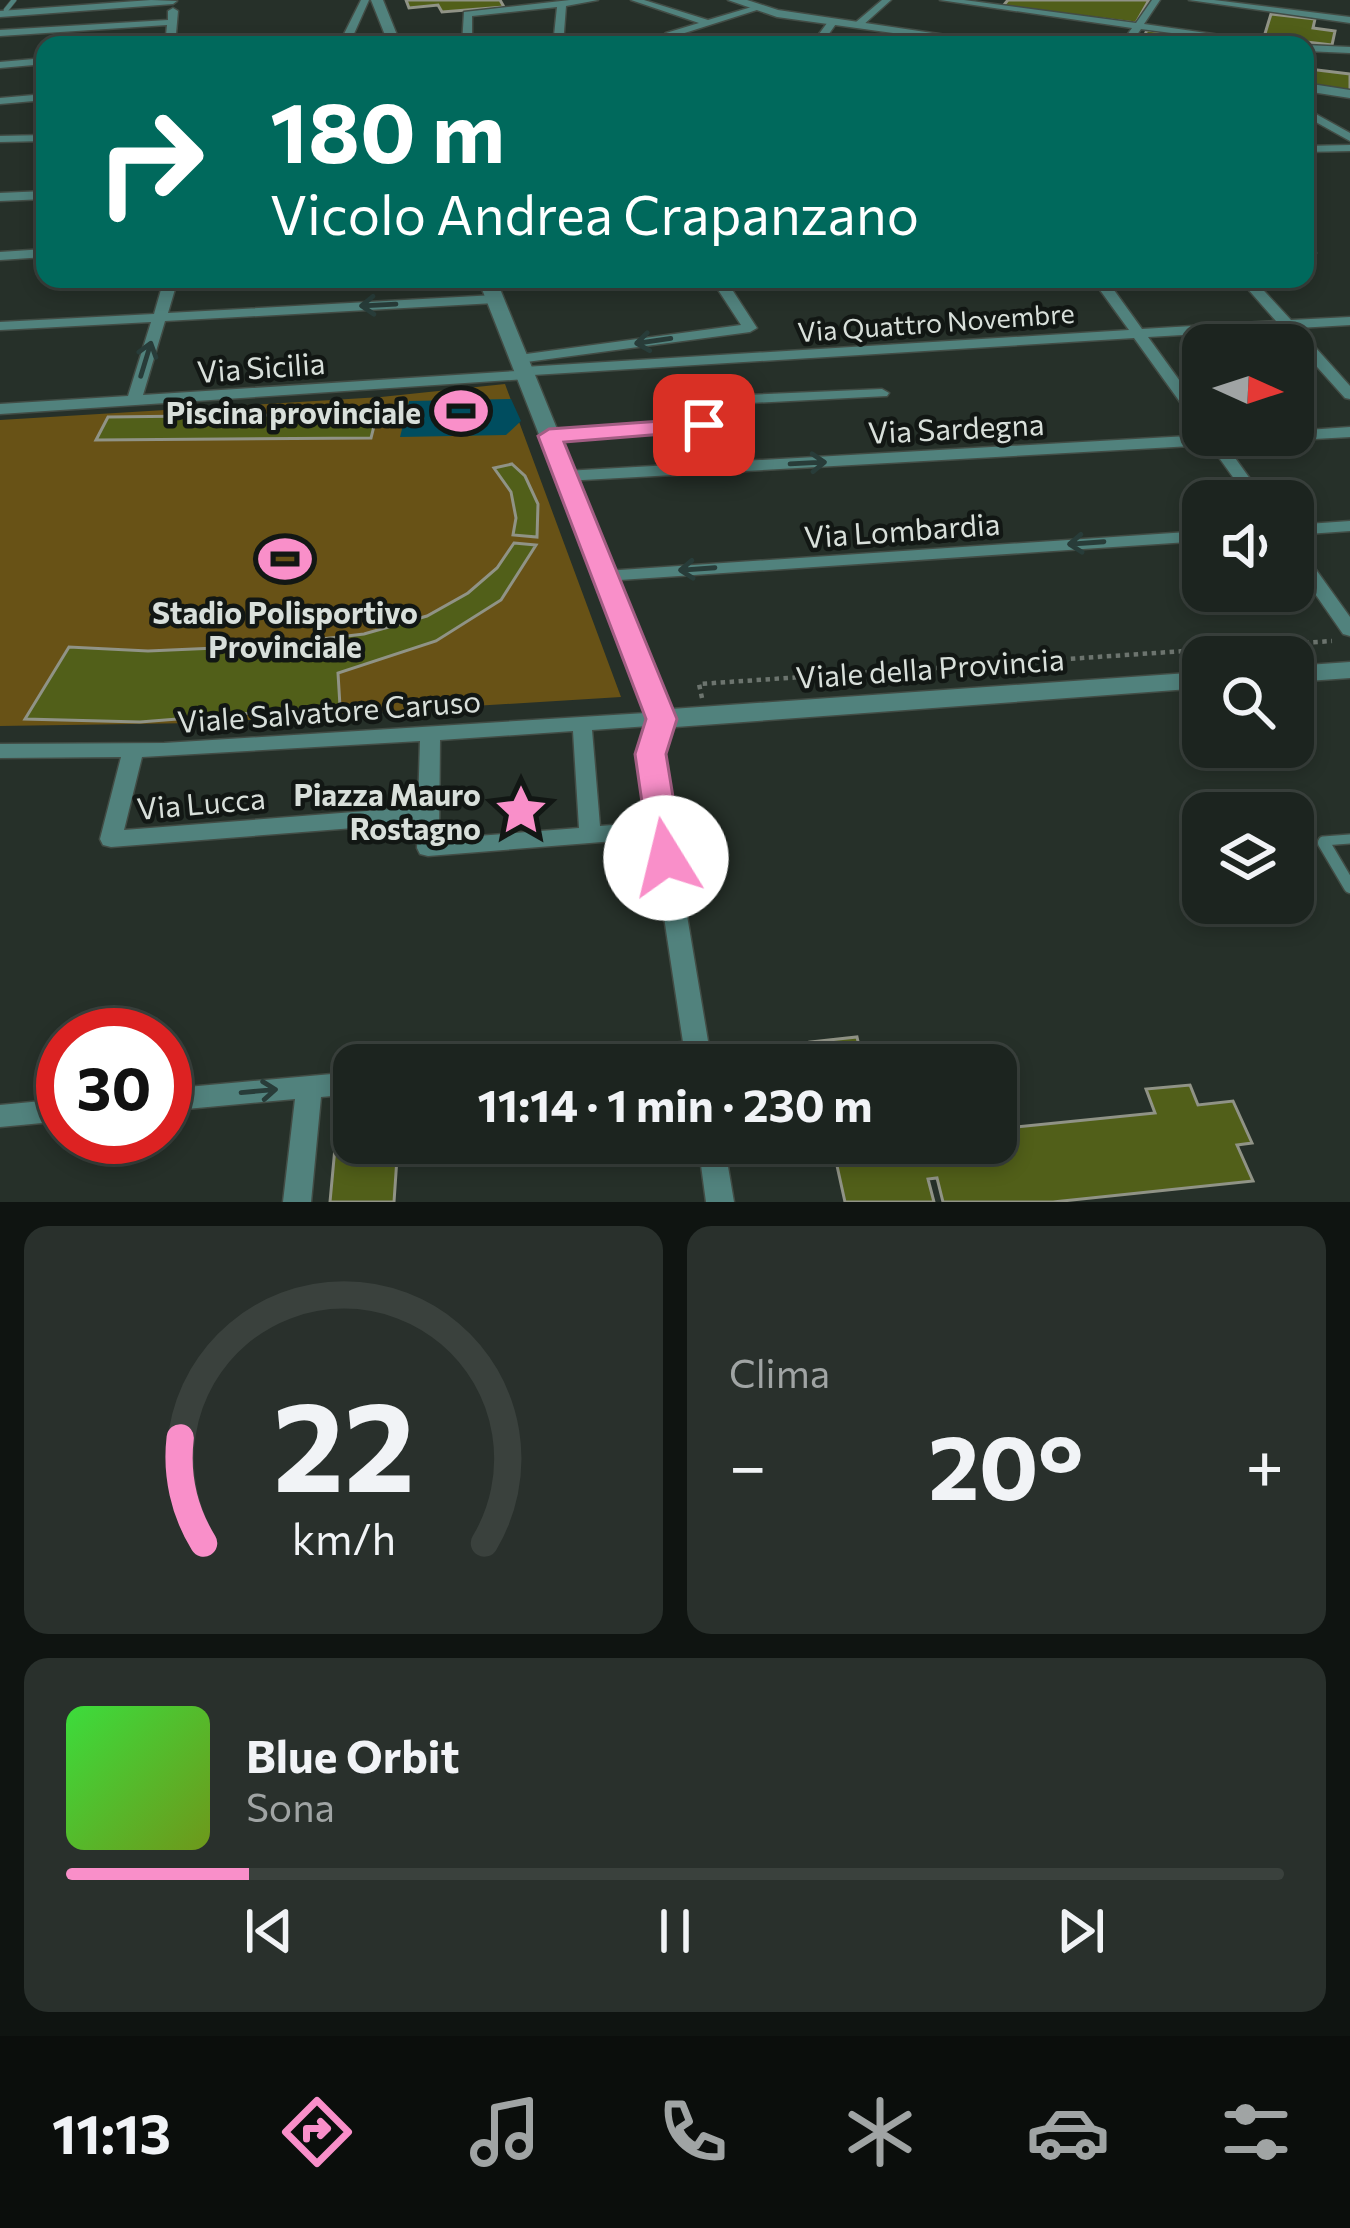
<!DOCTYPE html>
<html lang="it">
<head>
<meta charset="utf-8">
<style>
	body { margin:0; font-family:Commissioner,sans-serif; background:#29302c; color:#f1f3f6; height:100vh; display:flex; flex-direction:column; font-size:45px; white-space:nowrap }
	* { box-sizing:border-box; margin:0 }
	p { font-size:39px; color:#a0a4a4 }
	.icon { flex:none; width:66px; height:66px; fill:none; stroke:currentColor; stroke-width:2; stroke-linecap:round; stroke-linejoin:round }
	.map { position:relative; height:1202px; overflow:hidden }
	.sheet { display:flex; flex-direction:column; gap:24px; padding:24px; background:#0f1411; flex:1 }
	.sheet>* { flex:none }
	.guide { position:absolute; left:36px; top:36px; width:1278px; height:252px; border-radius:24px; box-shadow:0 6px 18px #0003,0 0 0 3px #3a413d; background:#00695c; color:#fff; overflow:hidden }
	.needle { width:78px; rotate:93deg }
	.tools { position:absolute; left:1182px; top:324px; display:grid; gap:24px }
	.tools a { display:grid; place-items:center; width:132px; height:132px; border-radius:24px; background:#1c241f; box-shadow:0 6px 18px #0003,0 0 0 3px #3a413d; font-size:60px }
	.speed { position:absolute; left:36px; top:1008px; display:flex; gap:24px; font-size:60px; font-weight:700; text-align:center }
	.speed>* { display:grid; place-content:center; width:156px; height:156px; border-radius:50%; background:#1c241f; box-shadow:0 6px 18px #0003,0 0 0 3px #3a413d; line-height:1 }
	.speed .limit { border:18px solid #d22; background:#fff; color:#111 }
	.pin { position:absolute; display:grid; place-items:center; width:102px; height:102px; color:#fff; margin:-51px; border-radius:24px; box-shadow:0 6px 18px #0006 }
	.me { position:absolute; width:132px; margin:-66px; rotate:351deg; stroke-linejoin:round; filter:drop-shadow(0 0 9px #0008) }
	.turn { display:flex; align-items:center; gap:42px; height:252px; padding:0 36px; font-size:54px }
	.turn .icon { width:156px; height:156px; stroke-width:2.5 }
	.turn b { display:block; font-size:84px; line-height:102px }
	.big { font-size:90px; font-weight:700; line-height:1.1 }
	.sheet .widget { flex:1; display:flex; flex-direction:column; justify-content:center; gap:18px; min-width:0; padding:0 42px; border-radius:24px; background:#29302c }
	.sheet .dial { align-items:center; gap:0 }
	.dial svg { height:312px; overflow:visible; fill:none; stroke:#3a413d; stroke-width:7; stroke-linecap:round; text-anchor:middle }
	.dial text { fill:#f1f3f6; stroke:none }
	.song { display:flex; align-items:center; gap:36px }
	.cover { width:144px; height:144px; border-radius:18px; background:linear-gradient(135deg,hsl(120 70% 55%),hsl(80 70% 35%)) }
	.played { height:12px; border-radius:6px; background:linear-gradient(90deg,#f98fc9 15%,#3a413d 15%) }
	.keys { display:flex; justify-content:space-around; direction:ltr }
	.heat { display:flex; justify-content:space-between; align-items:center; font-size:66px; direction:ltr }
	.sheet .tiles { flex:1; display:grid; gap:24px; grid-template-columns:1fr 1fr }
	.widget:last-child { grid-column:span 2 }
	.trip { position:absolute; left:333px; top:1044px; width:684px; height:120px; border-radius:24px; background:#1c241f; box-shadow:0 6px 18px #0003,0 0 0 3px #3a413d; font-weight:700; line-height:120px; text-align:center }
	.menu { display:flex; height:192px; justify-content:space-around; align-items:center; background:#0b0e0c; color:#a0a4a4 }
	.menu .icon { width:84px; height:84px }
	.menu .selected { color:#f98fc9 }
	.menu b { font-size:54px; color:#f1f3f6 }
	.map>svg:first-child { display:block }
	.green { fill:#685216 }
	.water { fill:#004d5f }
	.building { fill:#515f19; stroke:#909386; stroke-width:3 }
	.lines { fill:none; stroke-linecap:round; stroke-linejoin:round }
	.service-far2-casing { stroke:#424c45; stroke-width:6 }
	.service-far1-casing { stroke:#424c45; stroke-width:12 }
	.service-casing { stroke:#424c45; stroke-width:15 }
	.minor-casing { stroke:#424c45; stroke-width:3 }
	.tertiary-casing { stroke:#424c45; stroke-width:3 }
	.path-far1 { stroke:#6c746e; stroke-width:4.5; stroke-dasharray:4.5 4.5; stroke-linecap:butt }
	.path { stroke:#6c746e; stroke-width:6; stroke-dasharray:8 8; stroke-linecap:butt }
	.service-far2 { stroke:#51827d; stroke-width:4.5 }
	.service-far1 { stroke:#51827d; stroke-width:9 }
	.service { stroke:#51827d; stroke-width:12 }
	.minor { fill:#51827d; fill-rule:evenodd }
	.tertiary { fill:#51827d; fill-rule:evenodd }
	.oneway { stroke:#283c39 }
	.route { fill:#f98fc9; stroke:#a25d83; stroke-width:3 }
	.labels { text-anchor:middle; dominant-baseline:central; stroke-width:9; stroke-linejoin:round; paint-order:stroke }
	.far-street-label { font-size:27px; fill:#d8dfda; stroke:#121714 }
	.street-label { font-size:30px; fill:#d8dfda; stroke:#121714 }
	.poi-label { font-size:30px; font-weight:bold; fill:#d8dfda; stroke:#121714; text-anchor:end }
</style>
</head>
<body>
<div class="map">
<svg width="1350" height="1202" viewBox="0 0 1350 1202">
	<rect width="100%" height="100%" fill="#263029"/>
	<path class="green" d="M505 384 621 697 197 723 0 726V420L381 397Z"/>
	<path class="water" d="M511 399 521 421 506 435 400 437 409 401Z"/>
	<path class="building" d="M406 0H500L504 7 442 12 438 5 409 8Z
		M1008 0H1149L1136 23 1002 7Z
		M1271 14 1315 19 1313 28 1335 31 1332 45 1264 37Z
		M1147 30 1237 41 1236 45 1142 41Z
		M1309 69 1350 74V92L1305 86Z
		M377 414 371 438 96 440 108 417Z
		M512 464 525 476 538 504 537 537 513 535 516 518 511 492 494 468Z
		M514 543 536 545 501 600 436 641 338 673 340 706 140 722 25 719 69 647 148 651 262 646 364 634 427 616 468 593 497 568Z
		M857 1037 860 1050 883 1047 887 1065H815L810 1042Z
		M1190 1085 1198 1105 1233 1101 1252 1143 1237 1145 1253 1181 1053 1202H943L937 1178 928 1179 934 1202H845L832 1143H996V1129L1155 1113 1146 1089Z
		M354 1103V1143H398L394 1202H330L339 1104Z
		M409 1143H615L408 1160Z"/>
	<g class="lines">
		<g class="service-far2-casing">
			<path id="service-far2" d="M6 10 14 0"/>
		</g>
		<g class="service-far1-casing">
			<path id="service-far1" d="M1326 846 1323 841 1350 839"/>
		</g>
		<g class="service-casing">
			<path id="service" d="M1324 843 1350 887"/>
		</g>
		<g class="minor-casing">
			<path id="minor" d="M151 0 177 1 173 4 0 17V11Z
				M361 0H369L349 45H339L340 42 263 45 268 42 343 36Z
				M570 0H598L566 6 563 45H553L557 7 472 16V45H462L464 12Z
				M631 0H644L708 20 755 6 760 9 672 37 662 45H651L666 33 699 23Z
				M882 0H891L862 26H856V22Z
				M940 0H964L1136 23 1152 0H1160L1144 24 1290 45H1263L1141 29 1130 45H1120L1132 28Z
				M1189 0H1214L1350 17V23Z
				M173 8 178 11 175 45H165L167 25 0 36V30L168 20V11Z
				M830 19 838 21 821 45H811Z
				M1305 45 1350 47V53L1305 51Z
				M45 58V64L0 68V62Z
				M45 94V100L0 104V98Z
				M1305 108 1350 133V141L1305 116Z
				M45 135V141L0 142V136Z
				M1350 145V151L1305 152V146Z
				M45 191V199L0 201V193Z
				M45 249V257L0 260V252Z
				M1305 249 1315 250 1316 253 1305 257Z
				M164 279H178L168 313 495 295 502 299 495 303 165 321 143 395 517 371 524 367 1129 330 1092 279H1106L1142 329 1276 321 1239 279H1253L1291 320 1350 317V325L1298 328 1350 386V399L1345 398 1283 329 1148 337 1203 413V429L1198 427 1134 338 533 375 526 379 0 414V404L128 396 151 322 0 330V322L154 314Z
				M711 279H836L829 283 731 288 757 328 750 332 519 363 512 359 519 355 741 325Z
				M882 389 889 393 887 396 750 403 703 430 549 441 541 436 549 431 699 421 747 395Z
				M1350 427V437L1225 444 1266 501H1250L1210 445 565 481 557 476 565 471 1206 435H1293V431Z
				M1350 521V531L1293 535V525Z
				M1203 531V541L605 581 596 576 605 571Z
				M1293 545 1299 546 1350 617V636L1343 634 1293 562Z
				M662 712 669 714 672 719 660 754 712 1065H686V1063L534 1065 538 1057 547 1054 683 1042 652 838 428 856 420 854 417 848 418 823 111 847 103 845 100 839 121 757 0 758V744L164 743ZM649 726 640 754 650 822 600 826 592 730ZM573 731 579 828 439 839 440 740ZM420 741 418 807 124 830 142 757Z
				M354 1072V1094L321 1097 311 1202H283L295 1099 165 1111V1089Z
				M63 1099V1121L0 1127V1105Z
				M698 1143H724L734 1202H706Z"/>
		</g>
		<g class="tertiary-casing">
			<path id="tertiary" d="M371 0H383L401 45H389Z
				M728 0H747L778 10 1013 45H980L777 17Z
				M1305 83 1350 90V98L1305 91Z
				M478 279H496L671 709 1203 672V688L662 728 653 725Z
				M1350 662V678L1293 682V666Z"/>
		</g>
		<path class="path-far1" d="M702 698 699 684 1332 641"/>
		<path class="path" d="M395 1065 527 1052"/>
		<use href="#service-far2" class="service-far2"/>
		<use href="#service-far1" class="service-far1"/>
		<use href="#service" class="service"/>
		<use href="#minor" class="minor"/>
		<use href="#tertiary" class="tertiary"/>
	</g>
	<defs><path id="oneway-shaft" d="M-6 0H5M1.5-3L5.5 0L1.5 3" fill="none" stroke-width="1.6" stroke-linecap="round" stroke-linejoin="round" transform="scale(3)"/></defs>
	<g class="oneway">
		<use href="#oneway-shaft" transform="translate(378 305) rotate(177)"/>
		<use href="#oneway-shaft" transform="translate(653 341) rotate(172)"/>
		<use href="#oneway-shaft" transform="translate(146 359) rotate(-73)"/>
		<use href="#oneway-shaft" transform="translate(808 463) rotate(-3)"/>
		<use href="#oneway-shaft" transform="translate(1086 543) rotate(176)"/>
		<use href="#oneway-shaft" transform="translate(697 569) rotate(176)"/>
		<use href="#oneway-shaft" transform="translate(259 1091) rotate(-5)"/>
	</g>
	<path class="route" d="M704 418 712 420V430L564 442 677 719 666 754 683 858 678 867 666 870 655 867 650 858 635 754 646 719 538 436 549 429Z"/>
	<defs>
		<g id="stadium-bare" transform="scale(4.14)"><path d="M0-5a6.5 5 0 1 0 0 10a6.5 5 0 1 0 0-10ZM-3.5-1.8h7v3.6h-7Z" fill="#f98fc9" stroke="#121714" stroke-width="2.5" paint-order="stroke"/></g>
		<g id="sight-bare" transform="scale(4.14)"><path d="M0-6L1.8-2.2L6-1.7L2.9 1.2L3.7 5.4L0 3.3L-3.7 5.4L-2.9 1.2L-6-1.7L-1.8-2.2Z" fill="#f98fc9" stroke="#121714" stroke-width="2.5" paint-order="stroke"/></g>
	</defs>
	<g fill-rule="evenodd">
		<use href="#stadium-bare" x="461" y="411"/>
		<use href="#stadium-bare" x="285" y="559"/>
		<use href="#sight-bare" x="521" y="810"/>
	</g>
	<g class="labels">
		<g class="far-street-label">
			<text transform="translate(936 322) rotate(-4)">Via Quattro Novembre</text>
		</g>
		<g class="street-label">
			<text transform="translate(261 366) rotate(-4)">Via Sicilia</text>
			<text transform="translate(956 427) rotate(-3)">Via Sardegna</text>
			<text transform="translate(902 529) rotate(-4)">Via Lombardia</text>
			<text transform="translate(930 667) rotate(-4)">Viale della Provincia</text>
			<text transform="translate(329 710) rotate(-4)">Viale Salvatore Caruso</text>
			<text transform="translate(201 802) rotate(-5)">Via Lucca</text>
		</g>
		<g class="poi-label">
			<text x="421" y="411">Piscina provinciale</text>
			<text x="285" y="611" text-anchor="middle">Stadio Polisportivo<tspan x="285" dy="34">Provinciale</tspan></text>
			<text x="481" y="793">Piazza Mauro<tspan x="481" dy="34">Rostagno</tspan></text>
		</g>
	</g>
</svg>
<div class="tools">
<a><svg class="needle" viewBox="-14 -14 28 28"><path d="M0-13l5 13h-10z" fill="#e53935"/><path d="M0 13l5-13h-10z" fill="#a0a4a4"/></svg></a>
<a><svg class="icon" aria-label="sound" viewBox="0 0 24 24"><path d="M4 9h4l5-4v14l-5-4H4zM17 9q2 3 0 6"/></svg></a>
<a><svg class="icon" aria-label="search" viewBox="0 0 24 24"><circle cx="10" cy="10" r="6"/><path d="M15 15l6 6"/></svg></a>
<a><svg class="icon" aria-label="layers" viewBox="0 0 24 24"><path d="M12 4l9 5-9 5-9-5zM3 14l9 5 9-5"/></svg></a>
</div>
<div class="speed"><div class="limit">30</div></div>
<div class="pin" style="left:704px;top:425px;background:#d93025"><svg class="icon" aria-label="arrive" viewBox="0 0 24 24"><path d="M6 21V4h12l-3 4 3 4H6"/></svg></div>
<svg class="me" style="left:666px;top:858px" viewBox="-20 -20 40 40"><circle r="19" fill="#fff"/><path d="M0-13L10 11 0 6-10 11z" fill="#f98fc9"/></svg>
<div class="trip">11:14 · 1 min · 230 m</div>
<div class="guide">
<div class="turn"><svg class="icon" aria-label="right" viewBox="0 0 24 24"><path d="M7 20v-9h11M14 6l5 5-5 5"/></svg><div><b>180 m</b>Vicolo Andrea Crapanzano</div></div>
</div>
</div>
<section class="sheet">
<div class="tiles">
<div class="widget dial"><svg viewBox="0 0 100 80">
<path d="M14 69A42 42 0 1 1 86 69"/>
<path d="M14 69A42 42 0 0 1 8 42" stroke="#f98fc9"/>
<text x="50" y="56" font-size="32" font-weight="700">22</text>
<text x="50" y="72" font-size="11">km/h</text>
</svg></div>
<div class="widget"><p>Clima</p>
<div class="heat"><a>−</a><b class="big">20°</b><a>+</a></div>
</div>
<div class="widget">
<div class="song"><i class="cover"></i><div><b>Blue Orbit</b><p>Sona</p></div></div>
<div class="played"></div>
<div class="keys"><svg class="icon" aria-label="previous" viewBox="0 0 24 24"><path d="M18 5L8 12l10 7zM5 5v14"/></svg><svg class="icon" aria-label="pause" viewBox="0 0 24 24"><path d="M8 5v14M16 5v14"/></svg><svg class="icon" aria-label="next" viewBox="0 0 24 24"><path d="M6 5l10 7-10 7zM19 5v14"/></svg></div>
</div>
</div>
</section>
<nav class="menu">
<b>11:13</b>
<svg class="icon selected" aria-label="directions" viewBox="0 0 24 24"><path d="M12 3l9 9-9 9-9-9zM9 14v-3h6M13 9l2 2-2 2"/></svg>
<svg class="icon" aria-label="music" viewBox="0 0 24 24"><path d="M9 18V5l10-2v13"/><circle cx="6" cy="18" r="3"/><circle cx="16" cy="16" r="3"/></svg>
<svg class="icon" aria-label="phone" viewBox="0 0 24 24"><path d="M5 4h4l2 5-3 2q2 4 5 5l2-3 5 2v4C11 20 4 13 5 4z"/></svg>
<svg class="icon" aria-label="climate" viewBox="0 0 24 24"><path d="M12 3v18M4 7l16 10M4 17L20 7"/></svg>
<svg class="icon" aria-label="car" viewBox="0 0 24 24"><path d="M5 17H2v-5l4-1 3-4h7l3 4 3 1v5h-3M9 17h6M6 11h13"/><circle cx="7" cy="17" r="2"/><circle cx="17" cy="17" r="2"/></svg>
<svg class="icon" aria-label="filters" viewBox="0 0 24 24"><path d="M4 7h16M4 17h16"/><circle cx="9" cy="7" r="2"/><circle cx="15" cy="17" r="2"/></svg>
</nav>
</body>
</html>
